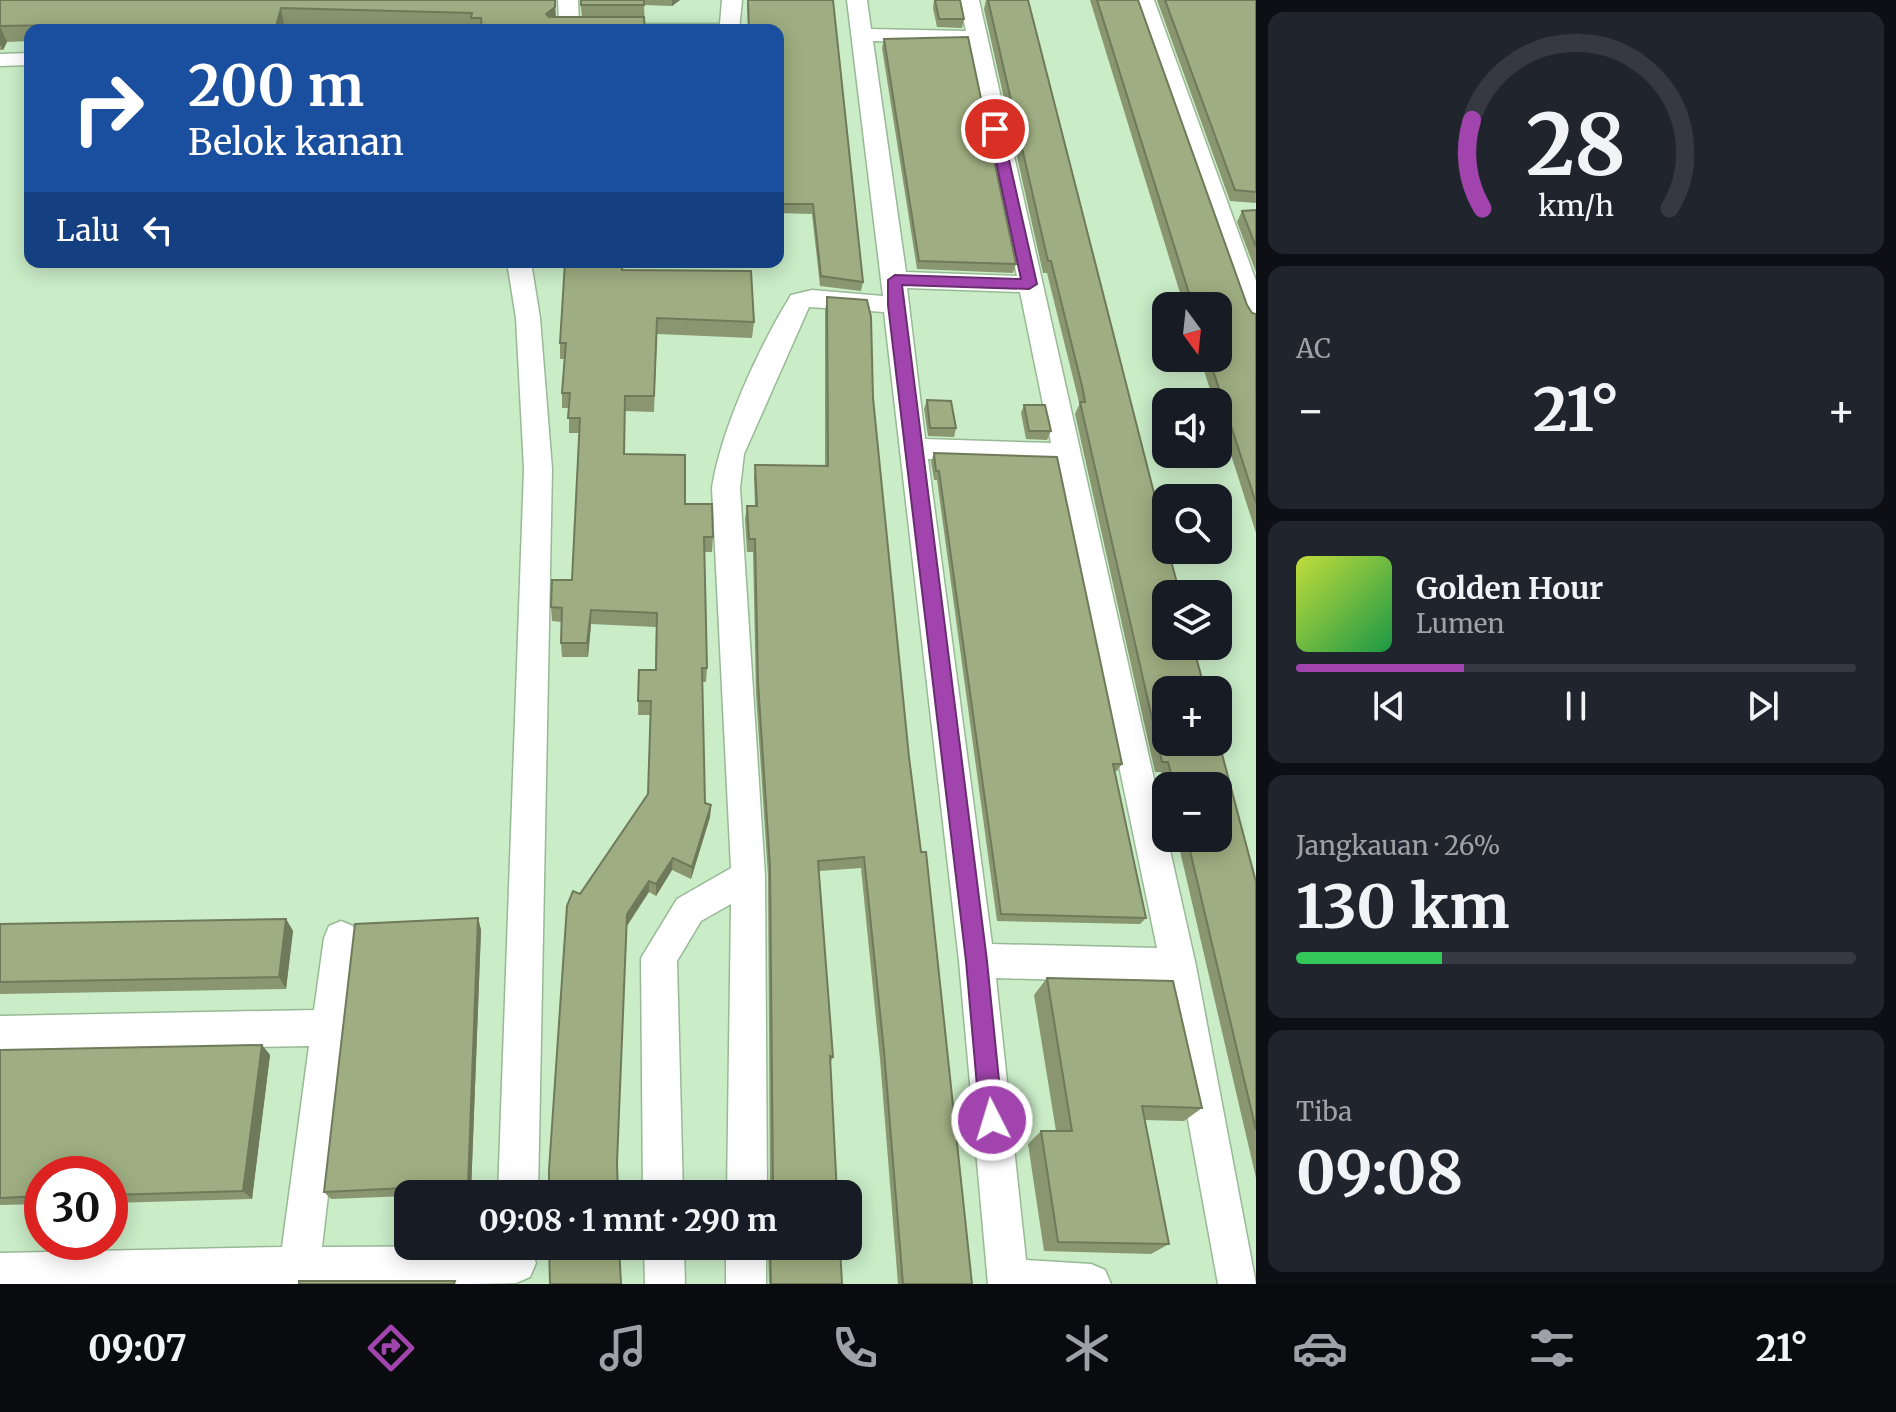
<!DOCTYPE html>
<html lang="id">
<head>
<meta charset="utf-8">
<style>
	body { margin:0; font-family:Merriweather,serif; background:#20242c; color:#f1f3f6; height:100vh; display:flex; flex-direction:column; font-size:30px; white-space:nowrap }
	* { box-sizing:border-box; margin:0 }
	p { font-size:26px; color:#9ea1a6 }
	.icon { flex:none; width:44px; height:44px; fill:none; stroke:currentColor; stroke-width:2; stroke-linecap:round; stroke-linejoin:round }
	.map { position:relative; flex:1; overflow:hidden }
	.details { display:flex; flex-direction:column; gap:12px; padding:12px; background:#0d0f14; width:640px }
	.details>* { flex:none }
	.banner { position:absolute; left:24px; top:24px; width:760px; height:244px; border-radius:16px; box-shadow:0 4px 20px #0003; background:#1a4fa0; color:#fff; overflow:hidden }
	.needle { width:52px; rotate:165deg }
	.tools { position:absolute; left:1152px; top:292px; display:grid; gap:16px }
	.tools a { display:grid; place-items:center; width:80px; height:80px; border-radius:16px; background:#171b24; box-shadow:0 4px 20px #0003; font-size:40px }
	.speed { position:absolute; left:24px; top:1156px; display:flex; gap:16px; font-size:40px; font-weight:700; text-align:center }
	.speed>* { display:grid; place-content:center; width:104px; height:104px; border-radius:50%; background:#171b24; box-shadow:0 4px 20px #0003; line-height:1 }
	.speed .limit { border:12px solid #d22; background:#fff; color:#111 }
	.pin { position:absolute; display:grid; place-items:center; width:68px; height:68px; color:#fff; margin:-34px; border:4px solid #fff; border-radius:50%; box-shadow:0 2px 8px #0007 }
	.me { position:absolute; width:88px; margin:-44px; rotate:355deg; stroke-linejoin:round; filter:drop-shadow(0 0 6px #0008) }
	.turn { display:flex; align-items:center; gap:28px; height:168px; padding:0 32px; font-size:36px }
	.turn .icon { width:104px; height:104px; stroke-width:2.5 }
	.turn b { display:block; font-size:56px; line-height:68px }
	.then { display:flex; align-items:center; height:76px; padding:0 32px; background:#0003; gap:16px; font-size:30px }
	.big { font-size:60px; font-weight:700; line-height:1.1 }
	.details .tile { flex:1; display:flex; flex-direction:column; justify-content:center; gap:12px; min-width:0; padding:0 28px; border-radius:16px; background:#20242c }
	.details .dial { align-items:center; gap:0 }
	.dial svg { height:208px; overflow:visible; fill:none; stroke:#363941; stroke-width:7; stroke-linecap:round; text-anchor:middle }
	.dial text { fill:#f1f3f6; stroke:none }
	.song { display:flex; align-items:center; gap:24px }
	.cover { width:96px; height:96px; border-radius:12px; background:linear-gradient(135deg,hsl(70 70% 55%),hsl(140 70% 35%)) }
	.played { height:8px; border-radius:4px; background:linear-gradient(90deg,#a144ad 30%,#363941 30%) }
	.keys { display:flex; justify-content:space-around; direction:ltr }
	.heat { display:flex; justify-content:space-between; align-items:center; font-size:44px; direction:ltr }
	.charge { height:12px; border-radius:6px; background:linear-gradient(90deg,#34c759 26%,#363941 0) }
	.trip { position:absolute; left:394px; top:1180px; width:468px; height:80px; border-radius:16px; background:#171b24; box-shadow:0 4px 20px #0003; font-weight:700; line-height:80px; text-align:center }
	.menu { display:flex; height:128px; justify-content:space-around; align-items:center; background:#090b0e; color:#9ea1a6 }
	.menu .icon { width:56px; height:56px }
	.menu .current { color:#a144ad }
	.menu b { font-size:36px; color:#f1f3f6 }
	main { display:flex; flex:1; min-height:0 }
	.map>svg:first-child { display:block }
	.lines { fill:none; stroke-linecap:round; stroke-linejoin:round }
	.street-casing { stroke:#98b995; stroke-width:3 }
	.street { fill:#fff; fill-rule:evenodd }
	.wall { fill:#899670 }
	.shaded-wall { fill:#6f7a5b }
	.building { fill:#9fae82; stroke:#6f7a5b; stroke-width:2 }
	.route { fill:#a144ad; stroke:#692c70; stroke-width:2 }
</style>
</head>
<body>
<main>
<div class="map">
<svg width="1256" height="1284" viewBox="0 0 1256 1284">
	<rect width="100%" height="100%" fill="#caecc7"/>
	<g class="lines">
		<g class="street-casing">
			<path id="street" d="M558 0H578L579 24H720L722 0H742L739 30H550L559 24Z
				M847 0H867L871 29 966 31 959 0H979L1196 966 1256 1284H1218L1163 983 996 978 1026 1260 1091 1264 1105 1270 1111 1284H988L959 961 884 312 809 307 744 454 740 488 765 876 767 1194H727L731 904 701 921 677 961 683 1194H643L641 958 677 899 731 868 712 488C721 429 759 347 791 295L812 290 883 296ZM873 41 968 43 1017 276 906 272ZM907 288 1020 292 1051 443 925 439ZM928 459 1056 463 1157 948 992 944Z
				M1134 0H1154L1256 281V323L1247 321 1244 315Z
				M30 53V65L0 66V54Z
				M507 262H531L540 318 552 469 538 1194H498L524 469 516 318Z
				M341 921 353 926 358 938 322 1247 524 1246 530 1249 536 1263 530 1277 516 1283 470 1284H0V1253L282 1247 309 1046 0 1052V1016L314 1010 324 938 329 926Z
				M644 1246H684L685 1284H645Z
				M726 1246H766V1284H726Z"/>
		</g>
		<use href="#street" class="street"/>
	</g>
	<path class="wall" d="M0 0H555L556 17H582L580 0H680L672 6 644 5 645 30H473L472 29 284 24 283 30H30V41L7 42 3 50H0Z
		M747 0H833L863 282 861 291 820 286 812 214 778 213V30H748Z
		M934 0 964 19 962 28 937 27 933 8Z
		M986 0H1028L1180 594 1256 882V1178L1177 838H1218V786H1166V794L1161 772H1155L1075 414 1079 405V402L1047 273H1043L984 9Z
		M1090 0H1138L1247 305 1252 313 1256 314V533L1218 414V402H1214L1200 358H1218V306H1184Z
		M1157 0H1256V203L1230 201Z
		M884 39 1016 264 1013 273 917 269 882 48Z
		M1256 210V272L1237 222 1242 211Z
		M623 270 754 322 752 338 657 334 654 412 625 411 624 454 685 504 713 537 712 552H704L707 668 706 682H702L705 803 711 805 710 817 691 879 672 870 656 896 649 892 580 894 648 794 650 715H638L639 670H655L656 627 591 624 588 657H562L561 643 562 622 552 621 551 607 572 580 579 433H569V408H562V393L564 359H560V343Z
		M827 297 873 398 909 757 972 1284H898L880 1059 861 868 819 871 833 1057 830 1063 837 1194H768L770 1190 768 876 756 694 753 552H747L745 519 747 506H755L754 478 755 465 825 466V311Z
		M927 400 956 428 954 437 928 436 924 409Z
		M1024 405 1051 431 1047 440 1026 439 1021 413Z
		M934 453 1122 764 1117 771H1115L1146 918 1140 924 997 921 937 480H934L931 462Z
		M478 918 481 930 471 1192 408 1194V1196L331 1199 324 1192Z
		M286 919 293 931 286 989 0 994V924Z
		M1047 978 1202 1108 1184 1121 1144 1120 1169 1244 1151 1254 1044 1251 1028 1144 1041 1131H1056L1034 995Z
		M262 1045 270 1055 252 1199 110 1203V1174H42V1204L0 1205V1050Z
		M768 1246H840L842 1284H769Z"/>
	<path class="shaded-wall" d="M672 0H680L672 6Z
		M555 7 556 22 546 14Z
		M281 8 284 24 283 30H275Z
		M0 26 7 42 3 50 0 44Z
		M591 610V624L588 657 587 643Z
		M711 805 710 817 691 879 692 867Z
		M673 858 672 870 656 896V884Z
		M649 881V892L627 926V914Z
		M478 918 481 930 471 1192 468 1185Z
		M286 919 293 931 286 989 279 977Z
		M262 1045 270 1055 252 1199 243 1191Z"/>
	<path class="building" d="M0 0H555V7L546 14 549 17H644L645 30H482L481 18H471L472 13 281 8 275 30H147L148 26 58 25 0 26Z
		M581 0H644V5H581Z
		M748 0H833L863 282 821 276 813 204H778V30H749Z
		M935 0H960L964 19H939Z
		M988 0H1028L1166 540V550H1168L1180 594H1166V646H1193L1205 690H1166V742H1218V739L1256 882V1130L1187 838H1218V786H1174L1168 762H1162L1080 402H1085L1083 390 1051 261H1048Z
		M1097 0H1138L1247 305 1252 313 1256 314V503L1209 358H1218V306H1193Z
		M1165 0H1256V192L1235 190Z
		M968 37 1016 264 919 261 884 39Z
		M1256 210V247L1242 211Z
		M565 262H623L622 270 751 271 754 322 657 318 654 396H625L624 454 685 455V504H712L713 537H704L707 668H702L705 803 711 805 692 867 673 858 656 884 649 881 627 914 617 1163 618 1194H549V1170L567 906 573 891 580 894 648 794 651 701H638L639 670H656L657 613 591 610 587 643H561L562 608 551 607 552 580H572L580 418H568L570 393H562L566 343H560Z
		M827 297 867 300 871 317 873 398 909 757 921 852H926L929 880 972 1284H903L884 1051 864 857 818 861 833 1057 830 1056 837 1194H769V1191L773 1188 770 866 758 682 755 539H749L747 506H757L755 465 828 466Z
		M927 400 951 401 956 428H930Z
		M1024 405H1045L1051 431H1029Z
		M934 453 1057 457 1122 764H1113L1146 918 1001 914 939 471H936Z
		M478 918 468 1185 324 1192 355 924Z
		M286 919 279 977 0 982V924Z
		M1047 978 1173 981 1202 1108 1142 1106 1169 1244 1058 1242 1041 1131H1072Z
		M262 1045 243 1191 110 1195V1174H42V1196L0 1198V1050Z
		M549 1246H619L621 1284H550Z
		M770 1246H840L842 1284H771Z
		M299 1281H455L454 1284H299Z"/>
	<path class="route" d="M995 125 1002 129 1037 284 1029 289 902 285 987 961 1003 1120 1000 1128 992 1131 984 1128 980 1120 966 961 888 305V280L895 275 1021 279 989 129Z"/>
</svg>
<div class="tools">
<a><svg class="needle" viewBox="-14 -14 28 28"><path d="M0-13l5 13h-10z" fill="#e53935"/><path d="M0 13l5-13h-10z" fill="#9ea1a6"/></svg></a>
<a><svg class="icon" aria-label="sound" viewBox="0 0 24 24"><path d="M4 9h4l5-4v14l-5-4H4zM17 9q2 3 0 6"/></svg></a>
<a><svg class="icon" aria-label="search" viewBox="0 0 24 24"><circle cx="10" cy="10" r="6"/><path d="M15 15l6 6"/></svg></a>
<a><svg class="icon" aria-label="layers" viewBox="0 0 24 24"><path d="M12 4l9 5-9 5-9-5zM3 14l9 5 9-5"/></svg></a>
<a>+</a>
<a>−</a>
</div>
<div class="speed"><div class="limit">30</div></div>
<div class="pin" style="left:995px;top:129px;background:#d93025"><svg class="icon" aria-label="arrive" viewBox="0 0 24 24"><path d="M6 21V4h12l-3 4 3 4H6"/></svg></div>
<svg class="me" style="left:992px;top:1120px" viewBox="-20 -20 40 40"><circle r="17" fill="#a144ad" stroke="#fff" stroke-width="3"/><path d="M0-11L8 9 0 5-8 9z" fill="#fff"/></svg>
<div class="trip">09:08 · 1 mnt · 290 m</div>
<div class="banner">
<div class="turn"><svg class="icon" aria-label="right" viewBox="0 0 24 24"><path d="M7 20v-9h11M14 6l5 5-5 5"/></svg><div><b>200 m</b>Belok kanan</div></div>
<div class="then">Lalu<svg class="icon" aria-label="left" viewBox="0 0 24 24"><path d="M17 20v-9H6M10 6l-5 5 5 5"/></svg></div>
</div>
</div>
<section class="details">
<div class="tile dial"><svg viewBox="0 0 100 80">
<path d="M14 69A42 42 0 1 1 86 69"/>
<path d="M14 69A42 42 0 0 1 10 35" stroke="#a144ad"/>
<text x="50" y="56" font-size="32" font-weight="700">28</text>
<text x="50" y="72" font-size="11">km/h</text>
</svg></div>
<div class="tile"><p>AC</p>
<div class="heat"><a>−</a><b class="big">21°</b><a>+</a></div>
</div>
<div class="tile">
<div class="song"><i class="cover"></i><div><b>Golden Hour</b><p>Lumen</p></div></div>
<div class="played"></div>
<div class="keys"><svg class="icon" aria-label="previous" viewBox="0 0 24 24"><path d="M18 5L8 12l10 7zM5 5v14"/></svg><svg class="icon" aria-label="pause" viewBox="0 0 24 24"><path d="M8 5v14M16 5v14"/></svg><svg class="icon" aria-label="next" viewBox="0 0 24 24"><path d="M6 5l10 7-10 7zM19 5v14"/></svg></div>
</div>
<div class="tile"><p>Jangkauan · 26%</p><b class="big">130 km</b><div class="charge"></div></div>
<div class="tile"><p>Tiba</p><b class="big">09:08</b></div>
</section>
</main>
<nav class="menu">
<b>09:07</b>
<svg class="icon current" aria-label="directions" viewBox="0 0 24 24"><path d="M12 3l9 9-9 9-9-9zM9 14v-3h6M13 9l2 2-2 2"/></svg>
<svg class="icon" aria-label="music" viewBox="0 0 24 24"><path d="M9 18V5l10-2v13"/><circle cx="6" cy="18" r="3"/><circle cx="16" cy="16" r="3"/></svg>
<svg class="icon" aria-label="phone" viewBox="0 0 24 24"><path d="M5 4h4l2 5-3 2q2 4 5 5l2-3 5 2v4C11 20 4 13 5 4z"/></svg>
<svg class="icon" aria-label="climate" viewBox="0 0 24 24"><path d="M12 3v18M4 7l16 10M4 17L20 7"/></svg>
<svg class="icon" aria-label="car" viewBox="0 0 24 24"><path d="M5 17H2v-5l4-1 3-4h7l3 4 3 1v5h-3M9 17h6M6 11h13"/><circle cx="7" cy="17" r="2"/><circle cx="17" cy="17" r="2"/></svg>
<svg class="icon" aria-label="filters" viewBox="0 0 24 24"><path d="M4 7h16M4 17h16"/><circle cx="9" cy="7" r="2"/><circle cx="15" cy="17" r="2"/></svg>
<b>21°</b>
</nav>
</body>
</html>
